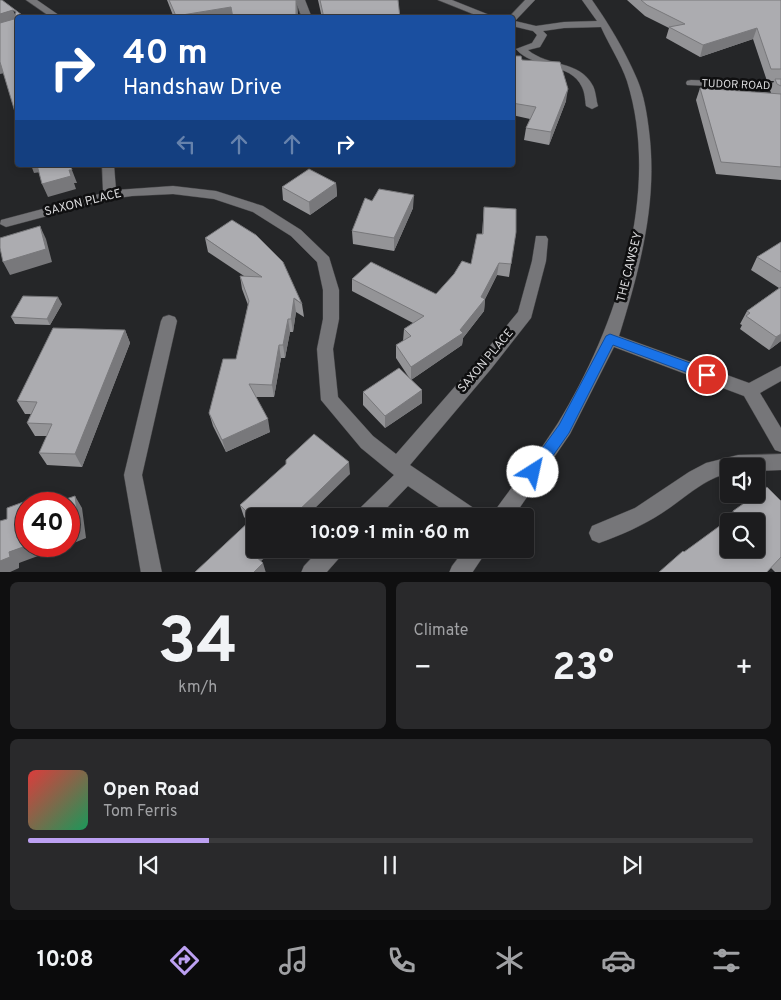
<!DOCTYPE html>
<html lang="en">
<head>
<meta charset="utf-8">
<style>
	body { margin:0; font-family:Overpass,sans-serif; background:#29292b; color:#f1f3f6; height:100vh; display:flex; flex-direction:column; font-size:19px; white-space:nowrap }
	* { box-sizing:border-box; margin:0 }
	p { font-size:16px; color:#a0a1a4 }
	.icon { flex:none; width:28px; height:28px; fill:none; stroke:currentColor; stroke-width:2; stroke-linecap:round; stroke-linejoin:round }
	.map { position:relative; height:572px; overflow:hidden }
	.panel { display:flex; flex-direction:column; gap:10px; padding:10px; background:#0f0f10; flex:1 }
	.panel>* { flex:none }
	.hud { position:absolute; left:15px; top:15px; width:500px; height:152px; border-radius:5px; box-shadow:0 2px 8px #0003,0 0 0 1px #3a3a3c; background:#1a4fa0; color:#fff; overflow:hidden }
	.tools { position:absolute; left:720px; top:458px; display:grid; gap:10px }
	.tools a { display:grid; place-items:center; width:45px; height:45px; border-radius:5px; background:#1c1c1e; box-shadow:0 2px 8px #0003,0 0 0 1px #3a3a3c; font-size:25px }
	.speed { position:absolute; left:15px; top:492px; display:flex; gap:10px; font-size:25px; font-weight:700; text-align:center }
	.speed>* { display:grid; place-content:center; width:65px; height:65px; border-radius:50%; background:#1c1c1e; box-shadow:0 2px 8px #0003,0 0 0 1px #3a3a3c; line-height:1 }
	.speed .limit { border:8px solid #d22; background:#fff; color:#111 }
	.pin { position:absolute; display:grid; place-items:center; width:42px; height:42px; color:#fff; margin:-21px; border:2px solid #fff; border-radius:50%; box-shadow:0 1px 5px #0007 }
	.me { position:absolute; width:55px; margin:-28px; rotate:35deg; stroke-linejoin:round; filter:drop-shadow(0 0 4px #0008) }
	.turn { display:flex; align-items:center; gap:18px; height:105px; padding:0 25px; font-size:22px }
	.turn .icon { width:65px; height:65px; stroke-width:2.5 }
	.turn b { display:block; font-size:35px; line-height:42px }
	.lanes { display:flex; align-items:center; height:48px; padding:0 25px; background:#0003; justify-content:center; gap:25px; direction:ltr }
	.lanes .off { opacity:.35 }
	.big { font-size:38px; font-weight:700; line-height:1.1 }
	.panel .widget { flex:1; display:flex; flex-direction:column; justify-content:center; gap:8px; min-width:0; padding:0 18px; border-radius:8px; background:#29292b }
	.panel .dial { align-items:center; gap:0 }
	.dial b { font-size:65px; line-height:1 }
	.song { display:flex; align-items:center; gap:15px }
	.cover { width:60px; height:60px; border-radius:8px; background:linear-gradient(135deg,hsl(0 70% 55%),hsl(150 70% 35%)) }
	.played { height:5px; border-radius:2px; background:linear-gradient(90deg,#bca0f2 25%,#3a3a3c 25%) }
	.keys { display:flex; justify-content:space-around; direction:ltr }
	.heat { display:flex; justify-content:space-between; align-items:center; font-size:28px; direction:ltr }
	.panel .tiles { flex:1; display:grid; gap:10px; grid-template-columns:1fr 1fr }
	.widget:last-child { grid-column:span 2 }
	.trip { position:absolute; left:246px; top:508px; width:288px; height:50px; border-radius:5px; background:#1c1c1e; box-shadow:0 2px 8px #0003,0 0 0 1px #3a3a3c; font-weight:700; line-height:50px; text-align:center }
	.tab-bar { display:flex; height:80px; justify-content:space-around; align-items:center; background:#0b0b0c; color:#a0a1a4 }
	.tab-bar .icon { width:35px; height:35px }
	.tab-bar .on { color:#bca0f2 }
	.tab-bar b { font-size:22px; color:#f1f3f6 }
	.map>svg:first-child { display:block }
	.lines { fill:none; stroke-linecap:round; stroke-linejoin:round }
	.minor-casing { stroke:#444446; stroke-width:1 }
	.minor { fill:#767679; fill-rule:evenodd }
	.wall { fill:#949497 }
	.shaded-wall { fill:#78787b }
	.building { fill:#acacb0; stroke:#78787b; fill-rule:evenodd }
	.route { fill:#1a73e8; stroke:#114b97 }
	.labels { text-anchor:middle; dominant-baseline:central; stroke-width:5; stroke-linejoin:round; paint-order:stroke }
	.far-street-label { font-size:11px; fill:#dcdcde; stroke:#0f0f10 }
	.street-label { font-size:12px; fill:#dcdcde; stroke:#0f0f10 }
</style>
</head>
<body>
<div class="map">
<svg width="781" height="573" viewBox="0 0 781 573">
	<rect width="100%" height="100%" fill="#252628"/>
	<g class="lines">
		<g class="minor-casing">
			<path id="minor" d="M26 0H37L63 18H52Z
				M295 0H305L312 18H302Z
				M438 0H452L497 18H483Z
				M525 0H535L515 21 536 26 564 22 597 21 582 0H592C609 24 625 51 637 79 644 95 647 114 649 131 658 202 640 268 619 336L749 383 781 366V381L760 393 781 428V452L775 450 744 396 614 347 570 434 514 516H493L496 509C516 481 539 453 558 423 616 328 662 193 627 81 621 63 609 45 601 27L564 28 543 31 547 35 540 47 528 50C548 67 580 60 593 86 596 92 596 100 598 106L592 109 586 106C585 100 585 93 582 87 571 62 532 69 516 49L532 43 537 35 533 31 512 26V18H508Z
				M691 80 781 83V89L687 85 686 83 687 81Z
				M102 165H114L116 190 173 186 216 191 263 206 301 230 329 257 339 290V319L333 349 338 397 373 436 396 454 479 359 518 312 532 261 536 236H546L548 239 546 261 531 318 491 369 410 465 475 509 478 516H452L408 486 379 516H356L359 509 394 475 361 448 321 400 317 349 323 319V290L317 262 291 236 253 212 214 199 173 194 132 196 111 199 6 227 0 224 1 220 103 193Z
				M169 315 175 317 177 321 142 475 162 573H141L124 475 161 321 163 317Z
				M781 454V470L756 471V466H729V473C703 479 684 499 662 513 642 526 621 535 599 543L592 540 589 533 592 526 635 508 689 472 706 463 738 455Z
				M320 549H344L341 556 326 573H301L304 566Z
				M465 549H488L472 573H449L452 566Z"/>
		</g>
		<use href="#minor" class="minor"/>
	</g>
	<path class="wall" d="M167 0H296L298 18H174Z
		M318 0H398L400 18H322Z
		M627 0H781V180L716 174 696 100 700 88 771 93 770 90 774 81H767L753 39 700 57 666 38 669 28 645 16Z
		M512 56 522 60 566 101 549 145 524 140 526 128 530 119 512 115Z
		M336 183 337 196 310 215 283 200 282 187Z
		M372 201 413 208 394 251 353 244 352 231Z
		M484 207 516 232 509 277 497 275 485 299 484 311 463 338 462 345 411 380 422 403 385 428 363 405V392L410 379 396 358V345L403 341 404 329 413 323 352 291V279L436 294 471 264 482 234Z
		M205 238 302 304 304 317 296 312 293 332H290L285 358H281L274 397H256L270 432 226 452 213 426 209 413 236 359 248 305 242 289 240 276H244L208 252Z
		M781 242V341L769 350 740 329 742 325 740 324 747 311 779 288 751 270 757 257Z
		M62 304 50 325 15 324 11 317Z
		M125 330 130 343 82 467 47 465 39 453 47 436H35L27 423 31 414H25L17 401Z
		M350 474 194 573 249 522 244 517 240 505Z
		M781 501V573H776L771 568 684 552 725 523 733 511Z"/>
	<path class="shaded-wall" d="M297 1 298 13V18H296Z
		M231 7 233 18H176V16Z
		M13 10 18 21 0 26V14Z
		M757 28 753 39 700 57 703 45Z
		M0 62 5 73 0 74Z
		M568 89 566 101 549 145 551 132Z
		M31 165H38L41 172 34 173Z
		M70 165 77 183H74L76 189 48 197 42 184Z
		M336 183 337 196 310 215 309 202Z
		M414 195 413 208 394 251V238Z
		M40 226 46 239 52 262 10 275 3 262Z
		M499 263 497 275 484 301 485 299 484 311 463 338 462 345 411 380V367L460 330 481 297Z
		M58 297 62 304 50 325 47 319Z
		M294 298 296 312 293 332 291 319Z
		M288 319 290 332 285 358 283 345Z
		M125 330 130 343 82 467 75 454Z
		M781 334V341L769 350 776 337Z
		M279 345 281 358 274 397 272 385Z
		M422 390V403L385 428V416Z
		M268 419 270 432 226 452 222 440Z
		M349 462 350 474 307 516H293Z
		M75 496 82 508 86 538 69 545V530Z
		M26 546H65L19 563V568L8 573H0V561L9 552Z
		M259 549H274L257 565 253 554Z
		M263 563 266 573H253Z"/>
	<path class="building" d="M0 0H2L26 18H18V122L0 62V23L14 19 16 12 13 10 0 14Z
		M169 0H296V18H233L231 7 176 16Z
		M320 0H398L400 18H324Z
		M641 0H781V69H771L757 28 703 45 669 27 685 24 647 5Z
		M512 56H521L522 60 560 62 568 89 551 132 526 128 536 107 512 103Z
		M775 79H781V86L777 84Z
		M700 88 781 94V167L721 162Z
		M37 165H70L72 170H69L71 176 42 184Z
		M309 169 336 183 309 202 282 187Z
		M379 189 414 195 394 238 352 231 365 198 372 201Z
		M484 207 516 209V232L511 264 499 263 481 297 485 299 460 330 463 333 411 367 396 345 411 336 404 329 424 316 352 279 371 262 436 294 454 274 462 261 471 264 477 234H483Z
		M232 220 256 235 283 262 302 304 294 298 291 319H288L283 345H279L272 385 249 384 268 419 222 440 209 413 223 359H236L249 301 240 276 262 277 205 238Z
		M40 226 46 249 3 262 0 248V238Z
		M781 242V272L757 257Z
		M781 287V334L776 337 746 316 750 313 747 311Z
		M23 296 58 297 47 319 11 317Z
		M53 328 125 330 75 454 39 453 52 424 27 423 37 402 17 401Z
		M399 368 422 390 385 416 363 392Z
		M314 434 349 462 293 516H255V549H259L253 554 263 563 253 573H194L253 518 240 505 286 464V460Z
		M767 487 781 501V557L766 573H658L683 551 684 552 736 514 733 511ZM729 521H756V549H729Z
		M75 496 79 527 69 530V504H51Z
		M29 500V504H26V546L9 552 10 557 0 561V521L7 519V508Z"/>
	<path class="route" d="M610 334 712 371 714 375 712 379 707 380 613 345 569 433 538 477 533 479 528 477 526 472 528 468 559 425 606 336Z"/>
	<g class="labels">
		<g class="far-street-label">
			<text transform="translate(736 85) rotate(2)">TUDOR ROAD</text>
		</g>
		<g class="street-label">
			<text transform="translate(83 203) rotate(-14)">SAXON PLACE</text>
			<text transform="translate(630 267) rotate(-76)">THE CAWSEY</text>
			<text transform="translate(486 361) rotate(-50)">SAXON PLACE</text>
		</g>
	</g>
</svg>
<div class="tools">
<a><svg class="icon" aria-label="sound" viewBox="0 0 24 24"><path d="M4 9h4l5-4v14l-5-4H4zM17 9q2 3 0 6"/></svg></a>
<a><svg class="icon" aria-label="search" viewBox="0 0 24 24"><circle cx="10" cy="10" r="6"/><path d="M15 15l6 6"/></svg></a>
</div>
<div class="speed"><div class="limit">40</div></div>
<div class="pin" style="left:707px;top:375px;background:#d93025"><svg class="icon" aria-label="arrive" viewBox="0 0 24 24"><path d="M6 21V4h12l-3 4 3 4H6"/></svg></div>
<svg class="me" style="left:533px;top:472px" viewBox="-20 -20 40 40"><circle r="19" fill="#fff"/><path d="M0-13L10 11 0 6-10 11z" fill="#1a73e8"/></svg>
<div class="trip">10:09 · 1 min · 60 m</div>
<div class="hud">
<div class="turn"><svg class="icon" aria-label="right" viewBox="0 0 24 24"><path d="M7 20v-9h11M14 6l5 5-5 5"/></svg><div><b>40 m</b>Handshaw Drive</div></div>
<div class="lanes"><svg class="icon off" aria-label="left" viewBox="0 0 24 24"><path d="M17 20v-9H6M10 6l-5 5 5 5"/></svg><svg class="icon off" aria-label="ahead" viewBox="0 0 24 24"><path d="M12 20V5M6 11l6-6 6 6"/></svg><svg class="icon off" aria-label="ahead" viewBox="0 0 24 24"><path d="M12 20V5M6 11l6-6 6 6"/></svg><svg class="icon" aria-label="right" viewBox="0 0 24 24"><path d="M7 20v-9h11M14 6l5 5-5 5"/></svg></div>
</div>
</div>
<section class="panel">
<div class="tiles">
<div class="widget dial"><b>34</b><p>km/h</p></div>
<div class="widget"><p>Climate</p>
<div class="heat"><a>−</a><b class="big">23°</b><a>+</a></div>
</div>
<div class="widget">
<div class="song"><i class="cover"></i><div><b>Open Road</b><p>Tom Ferris</p></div></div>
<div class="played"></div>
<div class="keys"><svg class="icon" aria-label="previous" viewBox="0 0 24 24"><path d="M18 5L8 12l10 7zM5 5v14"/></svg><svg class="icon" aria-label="pause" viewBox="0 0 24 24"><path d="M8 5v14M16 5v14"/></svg><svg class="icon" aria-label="next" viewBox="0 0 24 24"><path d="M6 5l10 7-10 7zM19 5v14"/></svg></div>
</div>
</div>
</section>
<nav class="tab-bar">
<b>10:08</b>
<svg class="icon on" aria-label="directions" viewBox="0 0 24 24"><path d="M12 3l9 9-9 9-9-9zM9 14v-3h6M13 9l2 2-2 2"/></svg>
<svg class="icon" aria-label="music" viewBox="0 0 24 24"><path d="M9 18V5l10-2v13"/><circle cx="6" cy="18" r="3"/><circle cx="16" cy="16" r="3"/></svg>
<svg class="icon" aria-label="phone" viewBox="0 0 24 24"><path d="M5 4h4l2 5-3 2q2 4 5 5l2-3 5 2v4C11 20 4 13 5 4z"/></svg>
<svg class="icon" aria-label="climate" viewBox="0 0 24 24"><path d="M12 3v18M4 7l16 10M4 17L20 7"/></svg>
<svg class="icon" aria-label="car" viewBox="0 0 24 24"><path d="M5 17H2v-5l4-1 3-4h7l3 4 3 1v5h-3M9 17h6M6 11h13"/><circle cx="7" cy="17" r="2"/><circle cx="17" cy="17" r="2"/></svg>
<svg class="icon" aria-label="filters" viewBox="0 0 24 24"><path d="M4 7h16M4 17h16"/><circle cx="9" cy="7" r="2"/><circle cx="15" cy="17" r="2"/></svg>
</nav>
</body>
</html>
